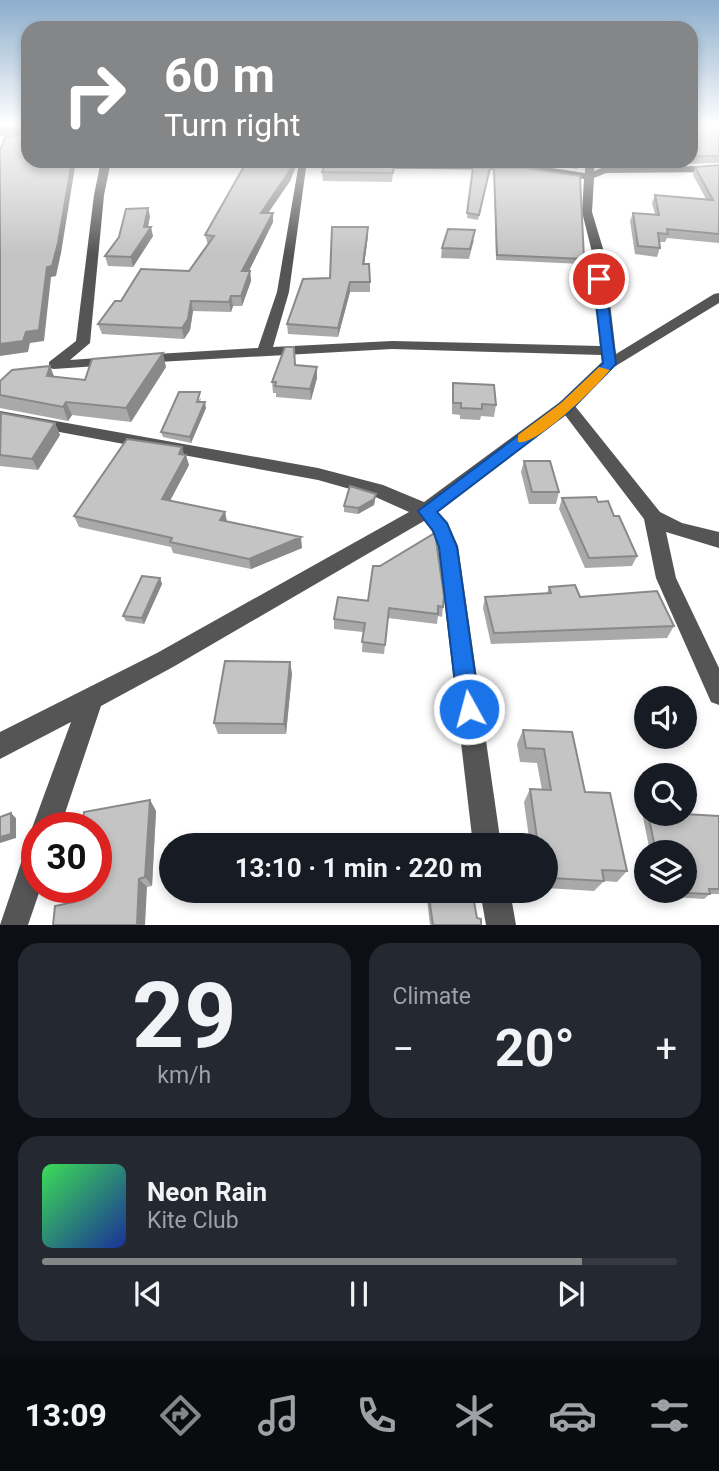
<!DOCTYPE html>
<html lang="en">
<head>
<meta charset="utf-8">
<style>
	body { margin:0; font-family:Roboto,sans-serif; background:#242831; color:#f1f3f6; height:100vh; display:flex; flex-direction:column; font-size:26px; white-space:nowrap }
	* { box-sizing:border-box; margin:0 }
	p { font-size:23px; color:#9ea1a6 }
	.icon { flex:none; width:38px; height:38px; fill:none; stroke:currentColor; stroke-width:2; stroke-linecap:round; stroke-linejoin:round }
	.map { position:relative; height:925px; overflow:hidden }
	.side { display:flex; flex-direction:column; gap:18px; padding:18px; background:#0d0f14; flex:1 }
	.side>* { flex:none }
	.top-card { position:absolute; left:21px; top:21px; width:677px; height:147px; border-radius:21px; box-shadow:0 4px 10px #0003; background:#858687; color:#fff; overflow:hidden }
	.fabs { position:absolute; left:634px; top:686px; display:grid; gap:14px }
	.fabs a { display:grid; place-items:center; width:63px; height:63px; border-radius:50%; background:#171b24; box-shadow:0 4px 10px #0003; font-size:35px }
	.speed { position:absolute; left:21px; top:812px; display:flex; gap:14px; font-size:35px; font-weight:700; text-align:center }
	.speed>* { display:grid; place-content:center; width:91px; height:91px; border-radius:50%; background:#171b24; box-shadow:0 4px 10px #0003; line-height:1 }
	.speed .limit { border:10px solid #d22; background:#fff; color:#111 }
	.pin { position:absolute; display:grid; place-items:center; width:60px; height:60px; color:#fff; margin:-30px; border:4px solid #fff; border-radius:50%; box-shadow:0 2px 7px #0007 }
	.me { position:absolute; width:77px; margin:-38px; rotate:353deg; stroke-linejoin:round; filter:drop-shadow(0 0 5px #0008) }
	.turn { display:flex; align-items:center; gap:24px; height:147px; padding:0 28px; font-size:32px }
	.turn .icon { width:91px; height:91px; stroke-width:2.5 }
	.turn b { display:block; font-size:49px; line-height:60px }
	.big { font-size:52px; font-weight:700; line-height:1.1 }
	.side .card { flex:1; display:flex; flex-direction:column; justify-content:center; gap:10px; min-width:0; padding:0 24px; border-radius:21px; background:#242831 }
	.side .dial { align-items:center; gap:0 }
	.dial b { font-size:91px; line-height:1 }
	.song { display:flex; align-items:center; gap:21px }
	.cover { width:84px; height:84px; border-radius:10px; background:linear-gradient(135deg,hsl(130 70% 55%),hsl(230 70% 35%)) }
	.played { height:7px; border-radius:4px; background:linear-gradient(90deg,#858687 85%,#363941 85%) }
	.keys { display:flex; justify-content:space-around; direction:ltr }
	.heat { display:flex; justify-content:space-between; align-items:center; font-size:38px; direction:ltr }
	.side .tiles { flex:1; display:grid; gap:18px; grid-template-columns:1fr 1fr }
	.card:last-child { grid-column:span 2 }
	.trip { position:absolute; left:159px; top:833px; width:399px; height:70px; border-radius:35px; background:#171b24; box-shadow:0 4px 10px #0003; font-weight:700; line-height:70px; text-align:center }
	.tab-bar { display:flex; height:112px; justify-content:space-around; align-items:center; background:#090b0e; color:#9ea1a6 }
	.tab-bar .icon { width:49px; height:49px }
	.tab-bar .selected { color:#858687 }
	.tab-bar b { font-size:32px; color:#f1f3f6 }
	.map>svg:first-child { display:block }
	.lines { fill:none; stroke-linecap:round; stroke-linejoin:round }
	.minor { fill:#555; fill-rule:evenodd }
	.wall { fill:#a9a9a9 }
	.shaded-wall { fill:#898989 }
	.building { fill:#c4c4c4; stroke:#898989; stroke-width:2 }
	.route { fill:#1a73e8; stroke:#114b97; stroke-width:2 }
	.slow { fill:#f59e0b }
</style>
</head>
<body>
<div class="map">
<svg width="719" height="925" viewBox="0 0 719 925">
	<rect width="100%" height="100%" fill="#fff"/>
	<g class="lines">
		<path class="minor" d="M101 161H111L104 195 90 343 70 360 112 357 119 361 112 365 54 369 49 368V362L76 341 94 195Z
			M585 161H595L594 171 604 167 719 166V172L606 173 594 178 592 212 604 252 616 354 714 294 719 293V303L614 367 575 406 660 512 682 523 719 532V548L666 532 676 578 719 668V705L711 702 656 578 644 519 565 415 438 512 447 522 458 546 501 845H473L438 546 432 531 424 521 173 667 101 706 60 828H37L36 838 32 828 71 722 0 759V732L157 653 409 512 371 495 318 480 0 421V411L318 468 383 485 424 502 560 402 602 362 601 355 392 349 140 363 133 359 140 355 258 348 277 292 299 163 525 164 585 173ZM306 168 525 170 584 179 582 212 592 252 600 346 392 341 273 347 289 292Z
			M37 841V887H41L28 925H0L27 845Z
			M480 891H510L516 925H486Z"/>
	</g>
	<path class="wall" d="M691 125H719V163L678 164 677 161H691Z
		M246 161H298L290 181 268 213 273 222 249 271H250L251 281 242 306H233L231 312 193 311 190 330 184 339 102 334 98 324 121 301 189 271 208 245 205 235 246 163Z
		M473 161H579L577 169 525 161Z
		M394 163 392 182 323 181 322 172Z
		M719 165V243L667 238 665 242H659L660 248 657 257 635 254 630 221 633 213 655 214 652 203 655 195 706 199 693 175 695 167Z
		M473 168H490L478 220 467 218Z
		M494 168 584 259 582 264 496 260Z
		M150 216 148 227 153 236 133 267 108 266 105 256Z
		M368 236 364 264 370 282V292H350L338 337 288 334 287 324 330 278Z
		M474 240 469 259 441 258 442 248Z
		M295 365 317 378 311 400 276 397V393H273L272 382Z
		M50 366 54 376 85 380 166 367 131 422 72 415 68 421 0 408V381Z
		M453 383 496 405 494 417 481 416 480 420 460 419V415L452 414V394Z
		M201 398 200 402 206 408 191 443 163 437 161 432Z
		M0 414 55 423 60 435 38 470 0 466Z
		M184 454 189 465 170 501 225 512 227 522 302 548 251 569 173 553 171 547 79 527 74 516Z
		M524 461 559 492 556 504H529L521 472Z
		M376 494 374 505 358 514 344 512V506Z
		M562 498 598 502 637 556 632 566 585 568 559 509Z
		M160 578 162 584 144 624 126 621 123 616Z
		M549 587 674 626 667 638 491 644 483 608 485 597 547 593Z
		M338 597 443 607 442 617 438 616 437 624 388 618 384 654 362 652 363 632 334 629V619Z
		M292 673 286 734H218L214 723Z
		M523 730 572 732 585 792 627 871 617 882 604 881 594 891 546 888V845H530L524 802 530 789 542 790 537 763 520 762 517 744Z
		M150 800 156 811 152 886 74 902Z
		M646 813 684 814 719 816V894H710L704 899 658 896 657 891H684V852H650L643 817Z
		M426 891H472L477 918 481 925H430Z"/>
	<path class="shaded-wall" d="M27 125 28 133 0 136V127Z
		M72 161H76L61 253 56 276 51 277 44 341 30 343 28 352 0 356V344L26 332 47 267Z
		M294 161H298L290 181 262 222 261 213Z
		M148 208 150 216 147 232 151 227 153 236 133 267 131 257 144 227Z
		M273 213V222L244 281 242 271Z
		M368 227V236L363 273V264Z
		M250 271 251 281 242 306 241 296Z
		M350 282V292L338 337V328Z
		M231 296 233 306 231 312 229 302Z
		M191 301 193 311 190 330 184 339 182 328Z
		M163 353 166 367 131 422 126 408Z
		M50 366 55 380 47 376Z
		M317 367V378L311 400 310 389Z
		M66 402 72 415 68 421 63 407Z
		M205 402 206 408 191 443 190 437Z
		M55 423 60 435 38 470 32 459Z
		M182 447 185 457 186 455 189 465 165 510 162 499Z
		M376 494 374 505 358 514V508Z
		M225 512 227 522 220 520Z
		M301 537 302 548 251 569 249 559Z
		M160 578 162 584 144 624 142 618Z
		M290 662 292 673 286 734 284 724Z
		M150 800 156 811 152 886 145 877Z
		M11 813 16 818V838L0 843V837Z
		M139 879 147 887 145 925H137Z"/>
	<path class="building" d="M0 125H27L0 127Z
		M27 125H28V161H72L58 243 52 266 47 267 39 330 26 332 23 341 0 344V150L5 137 27 134Z
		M691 125H719V156H691Z
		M247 161H294L289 172 261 213H273L242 271H250L241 296H231L229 302 191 301 188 319 182 328 98 324 115 301H121L141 269 189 271 214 236 205 235Z
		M326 162 394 163 393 173 322 172Z
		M719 165V234L667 229 668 234 658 233 660 248 638 246 633 213 659 215 655 195 713 200 695 167Z
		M473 168H490L479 215 467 213Z
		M494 168H526L580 176 584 259 497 255Z
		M148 208 144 227H151L131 257 105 256 119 237 126 209Z
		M332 227H368L363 264H369L370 282H350L338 328 287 324 303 279 330 278Z
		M448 229 475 230 470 249 442 248Z
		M285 347H294L295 365 317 367 310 389 275 386 276 382H272Z
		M163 353 126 408 66 402 63 407 0 395V381L12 370 50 366 47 376 85 380 92 359Z
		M453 383 494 385 496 405 482 404V409L461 408V403H453Z
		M179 392H200L197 402H205L190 437 161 432Z
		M1 413 55 423 32 459 0 455Z
		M127 439 182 447 179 454 186 455 162 499 225 512 220 520 301 537 249 559 170 542 172 538 74 516Z
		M524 461H550L559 492H532Z
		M350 486 376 494 374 499 358 508 344 506Z
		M596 497 598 502 608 501 614 516H619L637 556 589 558 562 498Z
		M435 533 444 596 443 607 438 606V614L389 608 385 645 362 642 365 623 334 619 338 597 368 601 373 566H380Z
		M142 576 160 578 142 618 123 616Z
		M575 585 580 597 657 591 674 626 494 633 485 597 551 593 549 587Z
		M225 661 290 662 284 724 214 723Z
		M523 730 572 732 585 792 610 793 627 871 602 870 604 881 551 878 550 868 546 867V845H538L530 789 551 790 544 749 526 748Z
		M150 800 145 877 139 879 137 925H53L55 906 74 902 75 887H96V828H82L84 812Z
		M11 813V834L0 837V817Z
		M648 814H684L719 816V889H709L710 894 664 892 684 891V852H656Z
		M428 891H472L477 918 481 919V925H433Z"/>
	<linearGradient id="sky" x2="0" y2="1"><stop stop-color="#8cadcc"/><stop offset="0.49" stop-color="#fff"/><stop offset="1" stop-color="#fff" stop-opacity="0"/></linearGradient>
	<rect width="719" height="254" fill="url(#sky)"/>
	<path class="route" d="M599 275 605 279 616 364 571 410 437 512 447 523 457 547 480 709 477 717 469 720 461 717 458 709 439 547 433 531 418 511 561 403 603 363 593 279Z"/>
	<path class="slow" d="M599 367 610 370C597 386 536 447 518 442V435L561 403Z"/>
</svg>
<div class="fabs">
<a><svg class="icon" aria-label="sound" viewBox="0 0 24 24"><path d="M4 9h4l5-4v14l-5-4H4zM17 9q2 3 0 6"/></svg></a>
<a><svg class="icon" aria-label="search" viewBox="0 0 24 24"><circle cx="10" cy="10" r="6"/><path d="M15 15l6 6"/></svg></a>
<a><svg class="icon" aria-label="layers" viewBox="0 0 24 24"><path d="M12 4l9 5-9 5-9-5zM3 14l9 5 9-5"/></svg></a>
</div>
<div class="speed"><div class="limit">30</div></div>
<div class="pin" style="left:599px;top:279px;background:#d93025"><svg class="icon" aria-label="arrive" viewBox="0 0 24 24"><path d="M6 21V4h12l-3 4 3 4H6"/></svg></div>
<svg class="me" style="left:469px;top:709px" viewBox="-20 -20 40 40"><circle r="17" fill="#1a73e8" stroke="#fff" stroke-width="3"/><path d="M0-11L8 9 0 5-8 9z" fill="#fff"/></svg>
<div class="trip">13:10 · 1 min · 220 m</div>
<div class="top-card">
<div class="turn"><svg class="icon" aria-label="right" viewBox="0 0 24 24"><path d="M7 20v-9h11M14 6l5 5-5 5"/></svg><div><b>60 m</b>Turn right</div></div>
</div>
</div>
<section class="side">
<div class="tiles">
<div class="card dial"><b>29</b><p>km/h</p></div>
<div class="card"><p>Climate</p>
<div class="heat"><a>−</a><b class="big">20°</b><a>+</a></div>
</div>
<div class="card">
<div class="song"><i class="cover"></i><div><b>Neon Rain</b><p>Kite Club</p></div></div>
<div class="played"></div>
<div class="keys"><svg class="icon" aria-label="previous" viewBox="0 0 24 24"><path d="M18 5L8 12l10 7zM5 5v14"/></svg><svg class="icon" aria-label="pause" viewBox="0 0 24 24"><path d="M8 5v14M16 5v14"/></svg><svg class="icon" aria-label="next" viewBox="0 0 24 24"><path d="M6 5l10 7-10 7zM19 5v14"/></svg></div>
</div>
</div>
</section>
<nav class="tab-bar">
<b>13:09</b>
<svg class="icon selected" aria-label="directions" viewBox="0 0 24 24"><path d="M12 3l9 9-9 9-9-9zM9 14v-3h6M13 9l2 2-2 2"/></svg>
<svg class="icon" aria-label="music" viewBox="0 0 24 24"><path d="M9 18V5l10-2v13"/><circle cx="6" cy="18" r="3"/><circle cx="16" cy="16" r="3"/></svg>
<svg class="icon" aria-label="phone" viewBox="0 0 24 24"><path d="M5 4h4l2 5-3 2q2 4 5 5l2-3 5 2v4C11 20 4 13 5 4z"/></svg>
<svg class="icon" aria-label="climate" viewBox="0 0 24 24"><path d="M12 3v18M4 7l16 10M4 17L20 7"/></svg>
<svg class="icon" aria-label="car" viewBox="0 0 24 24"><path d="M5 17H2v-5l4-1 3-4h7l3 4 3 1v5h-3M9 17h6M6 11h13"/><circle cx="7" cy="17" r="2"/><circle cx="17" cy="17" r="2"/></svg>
<svg class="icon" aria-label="filters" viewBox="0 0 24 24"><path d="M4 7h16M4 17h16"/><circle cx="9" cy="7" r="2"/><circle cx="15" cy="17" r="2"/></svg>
</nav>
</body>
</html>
